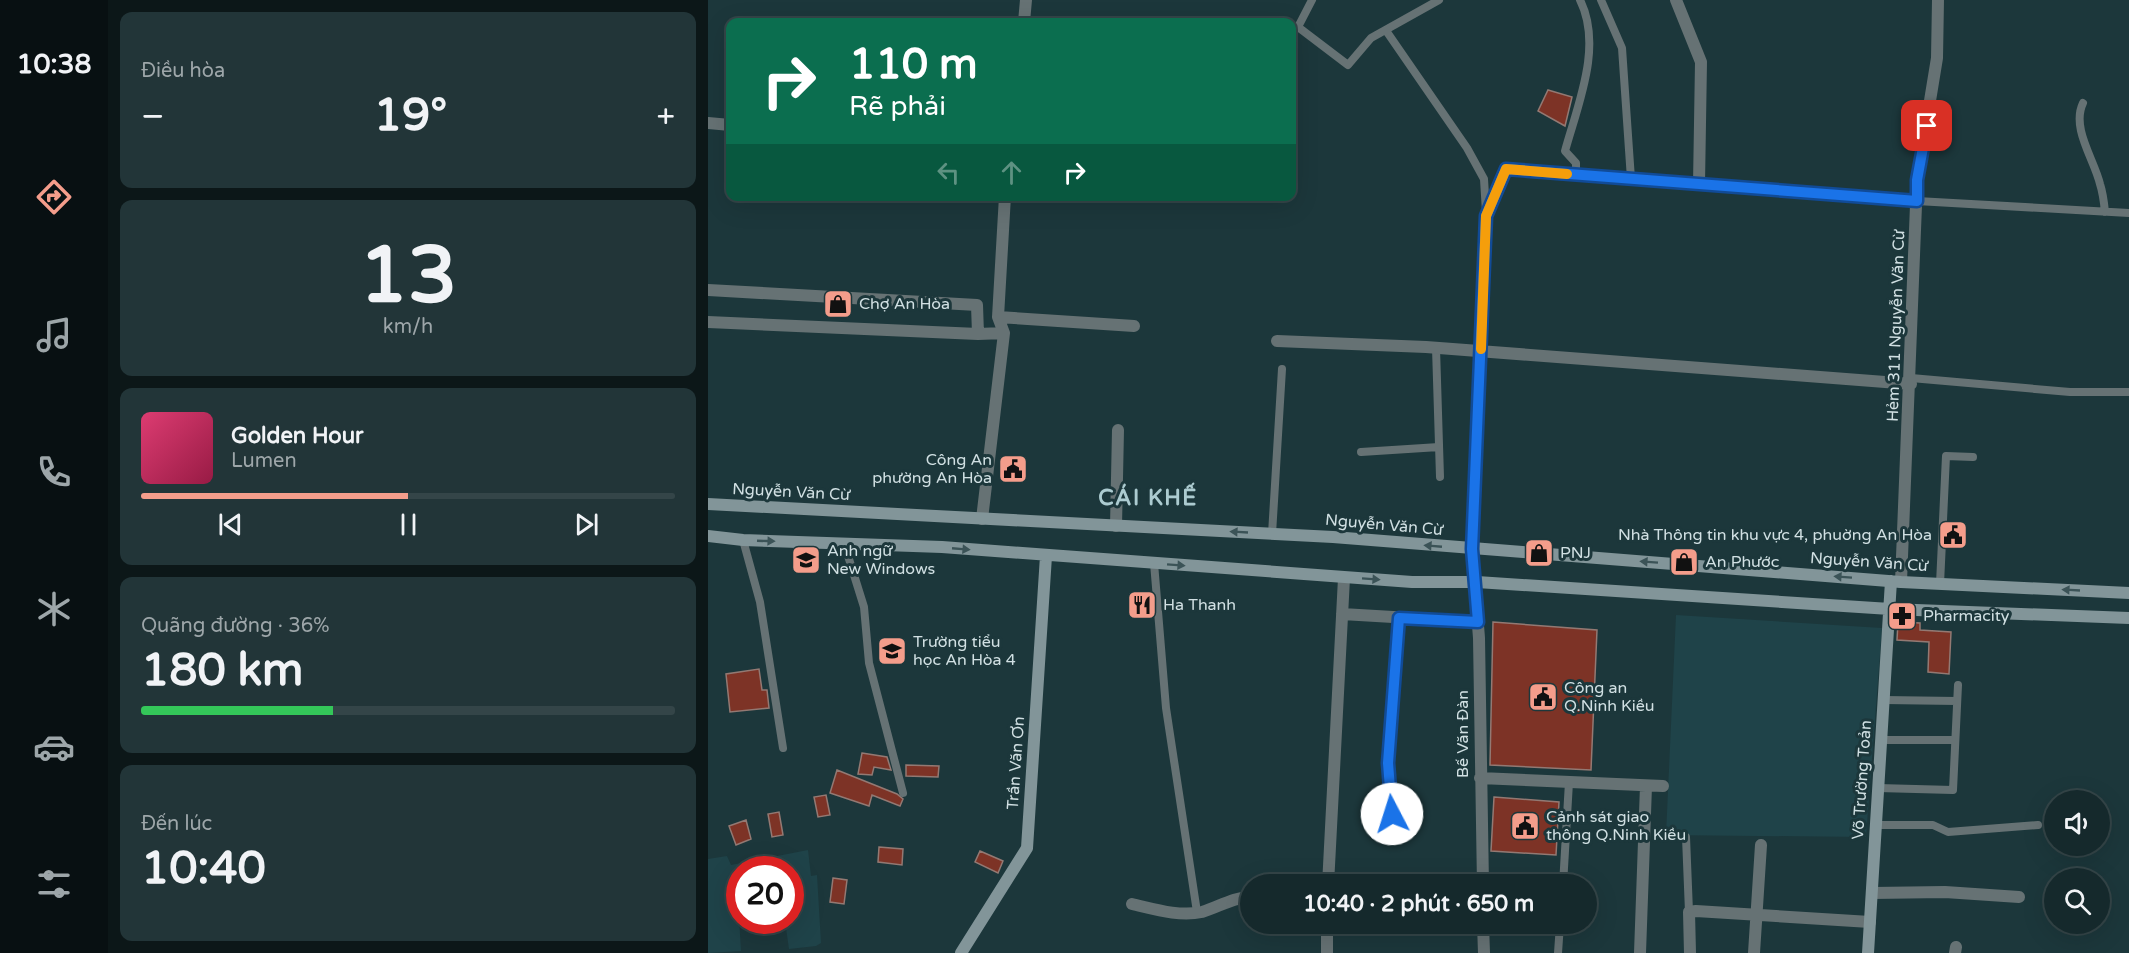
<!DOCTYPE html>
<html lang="vi">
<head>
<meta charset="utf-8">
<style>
	body { margin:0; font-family:"Varela Round",sans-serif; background:#223538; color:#f1f3f6; height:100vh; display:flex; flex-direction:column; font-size:22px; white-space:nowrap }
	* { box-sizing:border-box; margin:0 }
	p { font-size:20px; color:#9da6a9 }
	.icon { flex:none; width:33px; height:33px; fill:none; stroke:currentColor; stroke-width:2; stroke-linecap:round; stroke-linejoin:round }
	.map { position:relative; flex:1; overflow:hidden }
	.panel { display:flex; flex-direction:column; gap:12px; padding:12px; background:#0c1718; width:600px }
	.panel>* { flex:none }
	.top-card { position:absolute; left:18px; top:18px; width:570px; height:183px; border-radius:12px; box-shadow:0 6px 24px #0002,0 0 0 2px #344548; background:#0b6e4f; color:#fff; overflow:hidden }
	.fabs { position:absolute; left:1336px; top:790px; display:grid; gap:12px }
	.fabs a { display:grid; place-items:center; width:66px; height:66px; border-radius:50%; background:#15292c; box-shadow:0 6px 24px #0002,0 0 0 2px #344548; font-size:30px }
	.speed { position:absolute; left:18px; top:856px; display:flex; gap:12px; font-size:30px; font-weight:700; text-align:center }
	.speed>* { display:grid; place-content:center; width:78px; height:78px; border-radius:50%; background:#15292c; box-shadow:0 6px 24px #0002,0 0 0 2px #344548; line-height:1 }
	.speed .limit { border:9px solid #d22; background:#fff; color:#111 }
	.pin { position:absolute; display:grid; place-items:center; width:51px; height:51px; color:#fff; margin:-26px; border-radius:12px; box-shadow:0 3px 9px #0006 }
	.me { position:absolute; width:66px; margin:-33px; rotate:355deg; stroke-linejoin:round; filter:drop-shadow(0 0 4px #0008) }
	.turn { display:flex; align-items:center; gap:21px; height:126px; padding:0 24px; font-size:27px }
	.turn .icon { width:78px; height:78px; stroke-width:2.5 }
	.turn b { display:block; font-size:42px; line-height:51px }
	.lanes { display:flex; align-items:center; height:57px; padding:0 24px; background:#0003; justify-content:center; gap:30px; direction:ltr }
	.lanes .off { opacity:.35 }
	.big { font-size:45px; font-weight:700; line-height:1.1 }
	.panel .tile { flex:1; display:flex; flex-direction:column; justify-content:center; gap:9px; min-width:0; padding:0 21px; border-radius:12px; background:#223538 }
	.panel .dial { align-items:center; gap:0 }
	.dial b { font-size:78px; line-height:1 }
	.song { display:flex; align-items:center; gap:18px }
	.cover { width:72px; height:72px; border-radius:9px; background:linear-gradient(135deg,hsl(340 70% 55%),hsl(340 70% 35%)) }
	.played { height:6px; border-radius:3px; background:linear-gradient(90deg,#f49d8b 50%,#344548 50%) }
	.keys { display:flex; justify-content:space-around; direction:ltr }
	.heat { display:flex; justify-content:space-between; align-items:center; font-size:33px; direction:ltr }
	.charge { height:9px; border-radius:4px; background:linear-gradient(90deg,#34c759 36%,#344548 0) }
	.trip { position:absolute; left:532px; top:874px; width:357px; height:60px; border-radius:30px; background:#15292c; box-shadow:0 6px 24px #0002,0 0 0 2px #344548; font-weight:700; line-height:60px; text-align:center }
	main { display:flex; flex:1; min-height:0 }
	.dock { display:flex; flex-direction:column; width:108px; justify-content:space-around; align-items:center; background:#081012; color:#9da6a9 }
	.dock .icon { width:42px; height:42px }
	.dock .active { color:#f49d8b }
	.dock b { font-size:27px; color:#f1f3f6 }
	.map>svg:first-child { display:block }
	.built { fill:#1f4349 }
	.building { fill:#7d3326; stroke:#937973; stroke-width:1.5 }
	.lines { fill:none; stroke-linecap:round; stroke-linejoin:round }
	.lane { stroke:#667274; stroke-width:8 }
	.street { stroke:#667274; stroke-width:12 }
	.secondary { stroke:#829599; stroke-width:12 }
	.oneway { fill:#3b5357 }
	.route-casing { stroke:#114b97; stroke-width:15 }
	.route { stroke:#1a73e8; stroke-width:10 }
	.slow { stroke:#f59e0b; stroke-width:10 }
	.labels { text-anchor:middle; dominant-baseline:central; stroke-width:6; stroke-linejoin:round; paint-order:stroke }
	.poi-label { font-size:16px; fill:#d1e0e3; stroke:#1c373b; text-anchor:start }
	.street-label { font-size:16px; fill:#d1e0e3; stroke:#1c373b }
	.district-label { font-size:22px; font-weight:bold; letter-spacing:1.5px; fill:#accbd0; stroke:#1c373b }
</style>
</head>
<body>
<main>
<nav class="dock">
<b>10:38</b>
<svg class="icon active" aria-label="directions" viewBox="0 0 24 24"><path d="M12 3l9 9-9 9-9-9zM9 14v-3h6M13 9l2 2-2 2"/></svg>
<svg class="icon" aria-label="music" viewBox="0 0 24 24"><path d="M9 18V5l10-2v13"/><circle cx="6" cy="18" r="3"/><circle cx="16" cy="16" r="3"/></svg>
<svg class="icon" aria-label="phone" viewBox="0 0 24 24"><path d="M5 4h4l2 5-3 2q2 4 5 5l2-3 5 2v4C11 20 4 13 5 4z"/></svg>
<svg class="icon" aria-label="climate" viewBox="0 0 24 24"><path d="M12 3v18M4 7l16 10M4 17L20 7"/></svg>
<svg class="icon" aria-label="car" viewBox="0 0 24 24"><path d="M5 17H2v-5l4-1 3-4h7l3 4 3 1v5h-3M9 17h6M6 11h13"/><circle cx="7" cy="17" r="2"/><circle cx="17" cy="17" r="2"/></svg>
<svg class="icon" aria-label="filters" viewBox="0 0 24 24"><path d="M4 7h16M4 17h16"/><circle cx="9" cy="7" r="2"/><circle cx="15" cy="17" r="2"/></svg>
</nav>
<section class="panel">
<div class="tile"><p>Điều hòa</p>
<div class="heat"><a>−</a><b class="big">19°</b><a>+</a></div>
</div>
<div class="tile dial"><b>13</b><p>km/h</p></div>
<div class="tile">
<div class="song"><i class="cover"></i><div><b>Golden Hour</b><p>Lumen</p></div></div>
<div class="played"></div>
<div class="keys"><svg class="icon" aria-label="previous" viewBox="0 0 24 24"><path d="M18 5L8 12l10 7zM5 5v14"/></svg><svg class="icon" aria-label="pause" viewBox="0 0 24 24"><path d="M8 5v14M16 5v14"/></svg><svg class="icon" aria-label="next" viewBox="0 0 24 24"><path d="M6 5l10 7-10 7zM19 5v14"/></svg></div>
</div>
<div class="tile"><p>Quãng đường · 36%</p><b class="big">180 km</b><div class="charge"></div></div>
<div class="tile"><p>Đến lúc</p><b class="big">10:40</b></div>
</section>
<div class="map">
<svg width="1421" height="953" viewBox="0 0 1421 953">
	<rect width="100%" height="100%" fill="#1c373b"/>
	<path class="built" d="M968 615 1174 628 1158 837 958 835Z
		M100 850 103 876 109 875 113 943 108 946 81 949 77 921H82V870H32L30 900 33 951 0 953V859L19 856 23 865Z"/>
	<path class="building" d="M840 90 864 97 857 126 830 111Z
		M785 622 889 630 883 770 782 765Z
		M1190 622 1212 623V630L1243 632 1241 674 1220 672 1221 642 1189 640Z
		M51 669 54 690H59L61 708 22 712 18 674Z
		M154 753 179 757 183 770 166 767 164 775 150 774Z
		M198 765 231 766 230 777 198 776Z
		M129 770 189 794 195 799 192 806 164 795 161 806 122 793Z
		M118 795 122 815 110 817 106 797Z
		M786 797 851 802 848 855 783 851Z
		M71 812 75 835 64 837 60 814Z
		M38 820 43 839 28 845 21 826Z
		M171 847 195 849 194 865 170 862Z
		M272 851 295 861 290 873 267 862Z
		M125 878 139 880 136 904 122 902Z"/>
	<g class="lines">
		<path class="lane" d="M604 0 590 27 640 65 663 38 731 0
			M893 0 914 48 923 179
			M679 32 759 148 776 179 778 212
			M1375 103C1363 128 1386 159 1392 184 1395 193 1396 202 1397 212
			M868 175V163L857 151C870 104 895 46 872 0
			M1209 201 1421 213
			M728 348 732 477
			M1203 378 1362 392H1421
			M653 452 731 447
			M564 534 574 369
			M35 540 52 602 75 748
			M136 543 156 607 161 663 195 793
			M446 563 458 708 489 912
			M1232 584 1238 456 1265 457
			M1176 700 1249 701
			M1174 740H1247
			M1170 788 1245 790 1250 685
			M684 818 680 763 691 618
			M1168 825H1225L1240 832 1330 825
			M978 837 981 912
			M855 885 861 782
			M850 953 852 924"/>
		<path class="street" d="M968 0 993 62 991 184
			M316 22 318 0
			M0 123 22 125
			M0 290 269 305 270 334
			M290 317 426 326
			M0 322 270 334 296 333 274 519
			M296 333 290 317 297 196
			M569 341 718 347 1203 384
			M408 526 410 430
			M1193 582 1209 180 1229 58 1230 0
			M634 614 770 622
			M772 778 955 786
			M620 885 636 578
			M775 885 771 638 764 549 778 216 798 169 1209 201
			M1164 893 1237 892 1311 897
			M424 904C446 909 471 917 494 912 511 907 525 897 543 897
			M619 924V953
			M775 924 776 953
			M932 953 938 786
			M982 953 981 912 988 911 1162 922
			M1046 953 1053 845
			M1247 953 1248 947"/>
		<path class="secondary" d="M0 504 625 537 1193 582 1421 593
			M0 536 35 540 234 547 704 582H769L1182 609 1421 618
			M253 953 319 848 338 556
			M1160 953 1183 581"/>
	</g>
	<defs><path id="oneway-solid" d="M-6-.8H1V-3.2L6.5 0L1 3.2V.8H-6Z" transform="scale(1.5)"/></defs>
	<g class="oneway">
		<use href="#oneway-solid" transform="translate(531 532) rotate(-177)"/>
		<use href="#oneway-solid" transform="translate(58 541) rotate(2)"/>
		<use href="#oneway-solid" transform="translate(725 546) rotate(-175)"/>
		<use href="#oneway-solid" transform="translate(253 549) rotate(5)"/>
		<use href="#oneway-solid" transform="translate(941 562) rotate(-176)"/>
		<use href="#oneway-solid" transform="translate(468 565) rotate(4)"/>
		<use href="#oneway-solid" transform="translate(1135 577) rotate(-176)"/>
		<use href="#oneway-solid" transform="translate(663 579) rotate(4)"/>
		<use href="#oneway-solid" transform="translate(1363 590) rotate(-177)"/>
	</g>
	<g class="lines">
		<g class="route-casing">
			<path id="route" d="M684 814 680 763 691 618 770 622 764 549 778 216 798 169 1209 201V180L1219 126"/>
		</g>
		<use href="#route" class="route"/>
		<path class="slow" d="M773 349 778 216 798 169 859 174"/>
	</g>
	<defs>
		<g id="shop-square" transform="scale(1.5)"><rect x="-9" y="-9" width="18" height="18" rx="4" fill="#f49d8b" stroke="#1c373b"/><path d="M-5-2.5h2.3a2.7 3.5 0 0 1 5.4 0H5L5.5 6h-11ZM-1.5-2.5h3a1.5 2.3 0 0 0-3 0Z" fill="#111"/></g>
		<g id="civic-square" transform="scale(1.5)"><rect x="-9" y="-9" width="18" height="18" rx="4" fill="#f49d8b" stroke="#1c373b"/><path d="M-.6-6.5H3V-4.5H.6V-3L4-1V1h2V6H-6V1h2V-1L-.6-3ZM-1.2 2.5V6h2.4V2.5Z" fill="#111"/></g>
		<g id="school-square" transform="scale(1.5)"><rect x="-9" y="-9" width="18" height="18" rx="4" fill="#f49d8b" stroke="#1c373b"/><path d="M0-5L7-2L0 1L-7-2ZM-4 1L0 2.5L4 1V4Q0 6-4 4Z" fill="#111"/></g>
		<g id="restaurant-square" transform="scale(1.5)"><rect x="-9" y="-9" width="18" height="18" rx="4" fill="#f49d8b" stroke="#1c373b"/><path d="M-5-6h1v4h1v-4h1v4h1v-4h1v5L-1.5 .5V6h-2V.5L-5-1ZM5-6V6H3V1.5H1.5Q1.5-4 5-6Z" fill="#111"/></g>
		<g id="pharmacy-square" transform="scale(1.5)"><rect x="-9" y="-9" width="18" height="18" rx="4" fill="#f49d8b" stroke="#1c373b"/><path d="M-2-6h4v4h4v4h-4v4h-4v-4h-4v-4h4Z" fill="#111"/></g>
	</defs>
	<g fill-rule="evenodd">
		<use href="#shop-square" x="130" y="304"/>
		<use href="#civic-square" x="305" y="469"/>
		<use href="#civic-square" x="1245" y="535"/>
		<use href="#shop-square" x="831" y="553"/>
		<use href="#school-square" x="98" y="560"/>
		<use href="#shop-square" x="976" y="562"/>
		<use href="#restaurant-square" x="434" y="605"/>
		<use href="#pharmacy-square" x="1194" y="616"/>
		<use href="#school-square" x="184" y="651"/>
		<use href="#civic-square" x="835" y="697"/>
		<use href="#civic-square" x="817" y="826"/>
	</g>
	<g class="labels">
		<g class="poi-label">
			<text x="151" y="304">Chợ An Hòa</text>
			<text x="284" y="460" text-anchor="end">Công An<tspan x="284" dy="18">phường An Hòa</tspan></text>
			<text x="1224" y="535" text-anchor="end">Nhà Thông tin khu vực 4, phuờng An Hòa</text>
			<text x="119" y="551">Anh ngữ<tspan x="119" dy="18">New Windows</tspan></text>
			<text x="852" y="553">PNJ</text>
			<text x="997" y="562">An Phước</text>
			<text x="455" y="605">Ha Thanh</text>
			<text x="1215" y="616">Pharmacity</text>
			<text x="205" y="642">Trường tiểu<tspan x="205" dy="18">học An Hòa 4</tspan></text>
			<text x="856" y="688">Công an<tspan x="856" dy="18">Q.Ninh Kiều</tspan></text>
			<text x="838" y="817">Cảnh sát giao<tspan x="838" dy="18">thông Q.Ninh Kiều</tspan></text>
		</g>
		<g class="street-label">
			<text transform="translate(1188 326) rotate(-88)">Hẻm 311 Nguyễn Văn Cừ</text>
			<text transform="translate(83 492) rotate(3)">Nguyễn Văn Cừ</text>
			<text transform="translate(676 525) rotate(5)">Nguyễn Văn Cừ</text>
			<text transform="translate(1161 562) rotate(4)">Nguyễn Văn Cừ</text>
			<text transform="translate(755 734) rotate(-90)">Bế Văn Đàn</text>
			<text transform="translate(308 763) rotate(-86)">Trần Văn Ơn</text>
			<text transform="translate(1154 780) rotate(-86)">Võ Trường Toản</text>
		</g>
		<g class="district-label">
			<text x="440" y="498">CÁI KHẾ</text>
		</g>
	</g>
</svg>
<div class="fabs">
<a><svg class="icon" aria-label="sound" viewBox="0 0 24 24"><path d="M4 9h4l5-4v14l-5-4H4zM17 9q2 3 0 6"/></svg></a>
<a><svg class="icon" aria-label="search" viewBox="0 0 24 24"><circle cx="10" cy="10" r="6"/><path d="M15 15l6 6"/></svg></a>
</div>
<div class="speed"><div class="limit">20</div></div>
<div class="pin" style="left:1219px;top:126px;background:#d93025"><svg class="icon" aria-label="arrive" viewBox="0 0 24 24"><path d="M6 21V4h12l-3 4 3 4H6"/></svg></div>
<svg class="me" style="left:684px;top:814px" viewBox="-20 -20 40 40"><circle r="19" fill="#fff"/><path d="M0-13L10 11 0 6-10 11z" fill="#1a73e8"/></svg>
<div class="trip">10:40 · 2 phút · 650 m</div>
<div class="top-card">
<div class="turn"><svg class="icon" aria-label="right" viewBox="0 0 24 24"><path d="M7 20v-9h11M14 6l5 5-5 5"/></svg><div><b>110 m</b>Rẽ phải</div></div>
<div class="lanes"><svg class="icon off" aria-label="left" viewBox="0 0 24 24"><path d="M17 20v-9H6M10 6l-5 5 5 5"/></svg><svg class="icon off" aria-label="ahead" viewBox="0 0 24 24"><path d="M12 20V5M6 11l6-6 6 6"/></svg><svg class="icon" aria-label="right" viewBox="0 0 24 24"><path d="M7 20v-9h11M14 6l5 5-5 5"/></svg></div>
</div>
</div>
</main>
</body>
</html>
